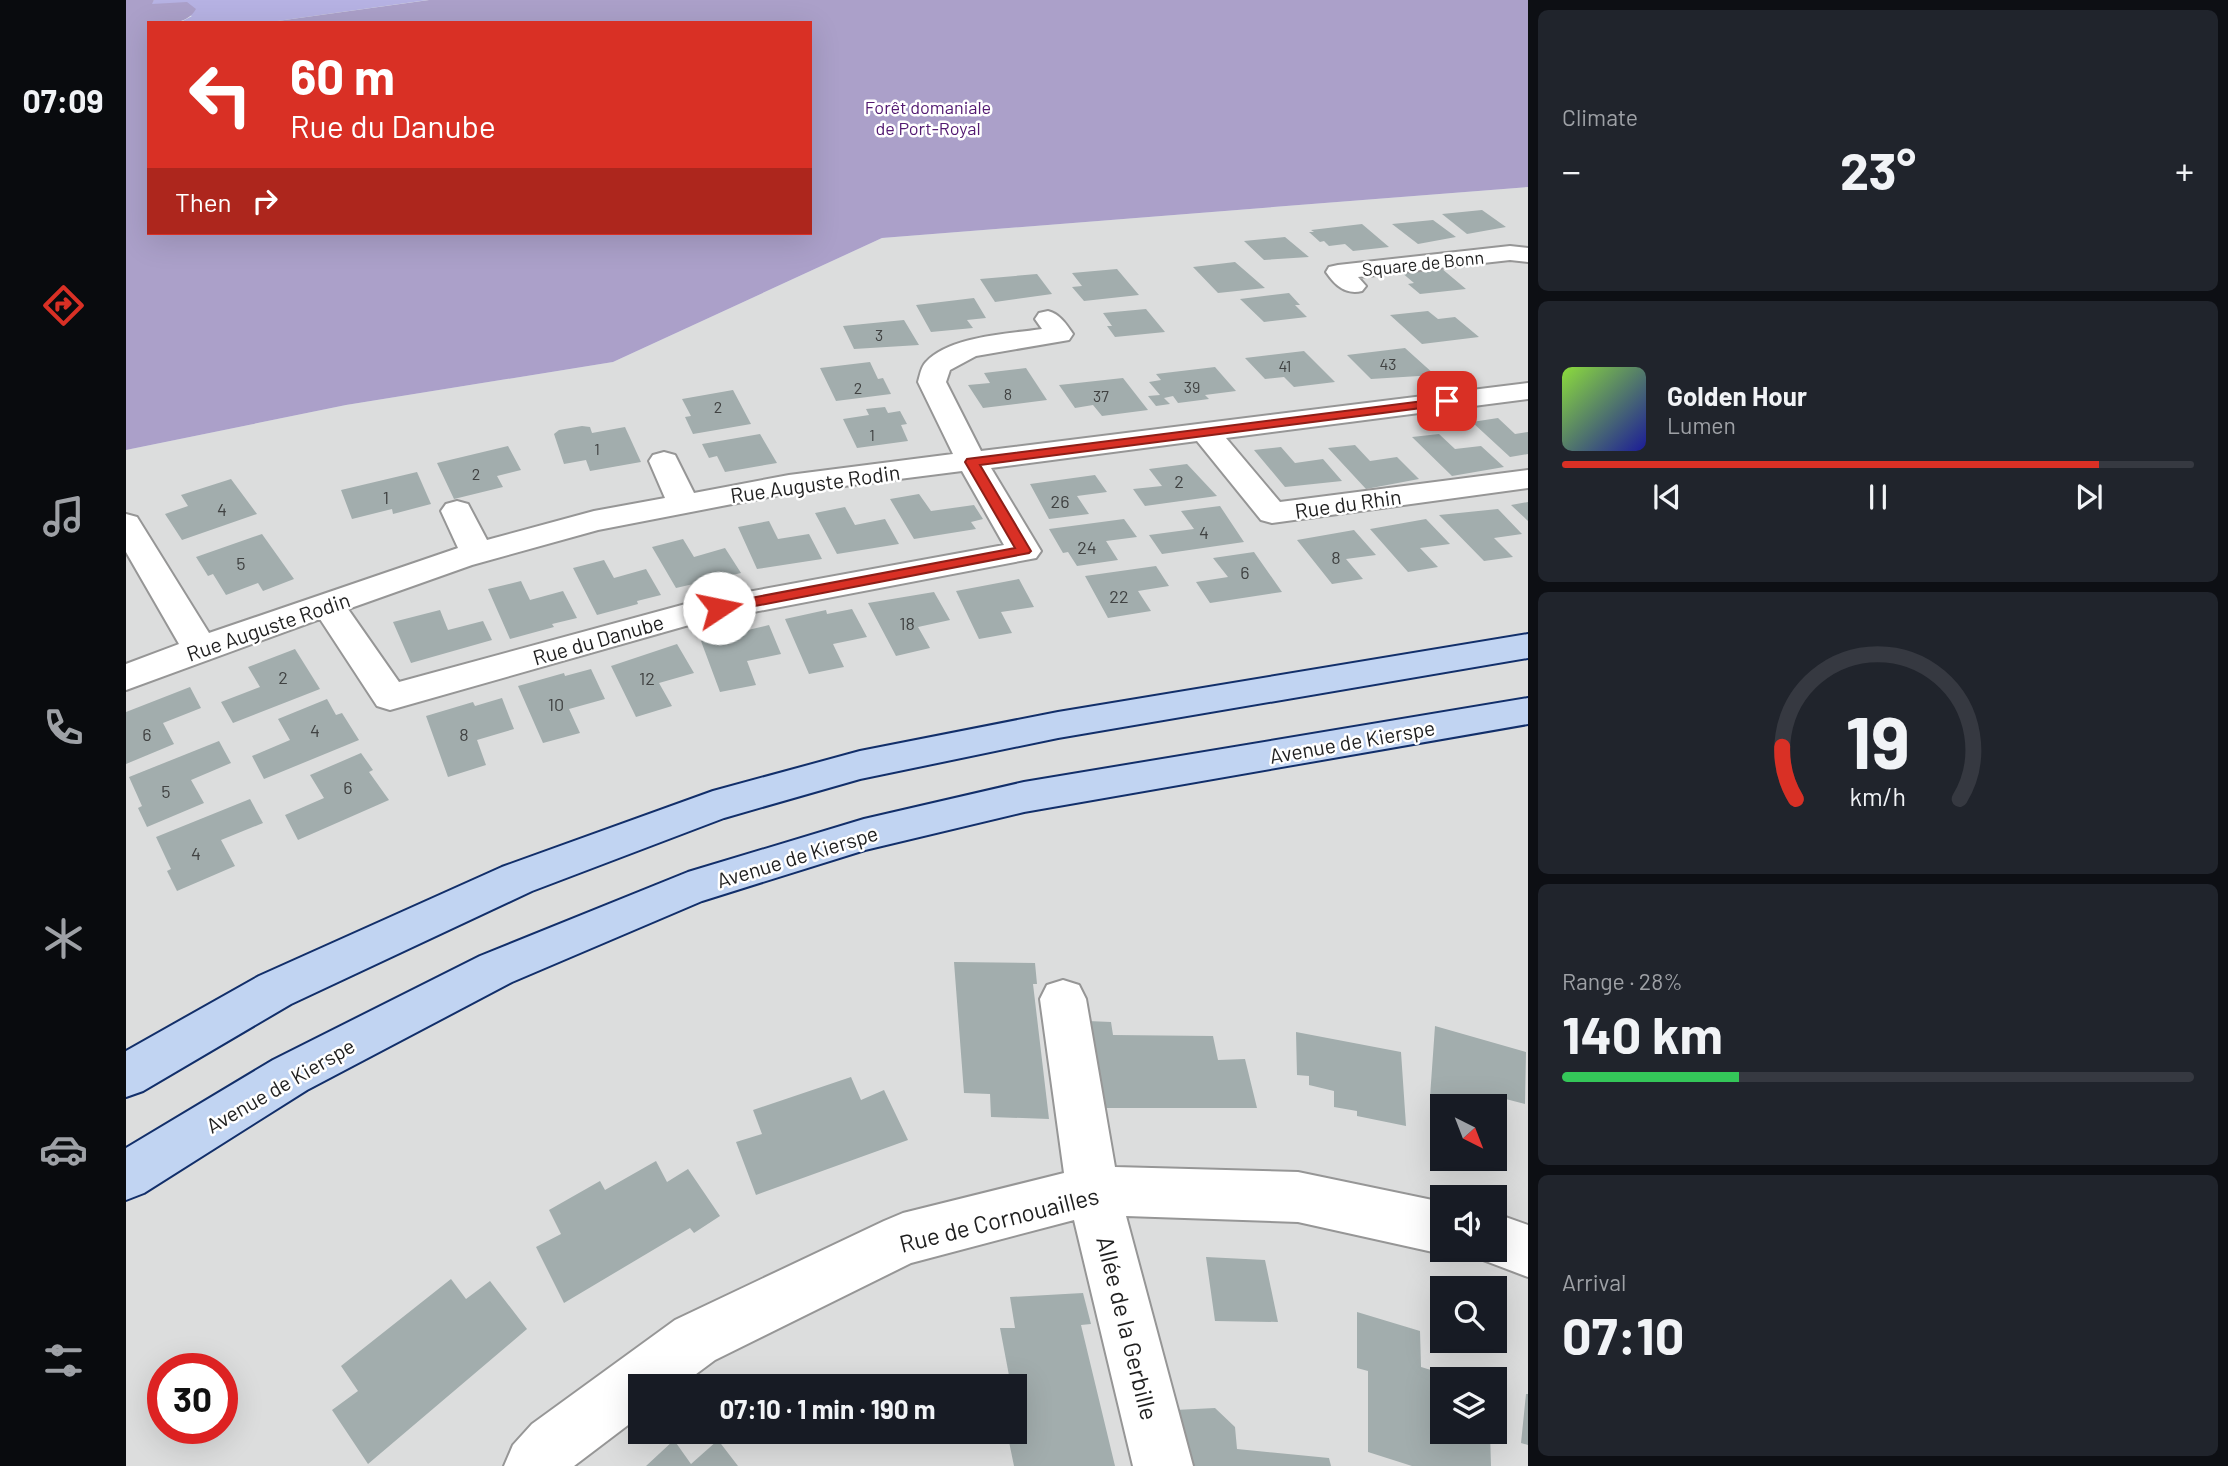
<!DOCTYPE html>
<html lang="en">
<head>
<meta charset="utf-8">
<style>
	body { margin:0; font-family:Barlow,sans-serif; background:#20242c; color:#f1f3f6; height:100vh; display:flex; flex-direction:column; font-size:26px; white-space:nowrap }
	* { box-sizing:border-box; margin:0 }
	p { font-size:23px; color:#9ea1a6 }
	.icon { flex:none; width:38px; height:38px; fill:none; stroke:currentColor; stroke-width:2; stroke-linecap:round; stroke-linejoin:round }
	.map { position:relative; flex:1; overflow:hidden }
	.details { display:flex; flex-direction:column; gap:10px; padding:10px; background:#0d0f14; width:700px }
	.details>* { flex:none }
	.banner { position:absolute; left:21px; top:21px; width:665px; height:214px; border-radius:0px; box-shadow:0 7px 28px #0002; background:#d93025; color:#fff; overflow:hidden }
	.needle { width:46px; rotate:138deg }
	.buttons { position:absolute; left:1304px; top:1094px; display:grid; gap:14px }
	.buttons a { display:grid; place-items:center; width:77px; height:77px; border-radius:0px; background:#171b24; box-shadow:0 7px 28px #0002; font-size:35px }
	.speed { position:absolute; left:21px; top:1353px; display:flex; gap:14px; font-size:35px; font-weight:700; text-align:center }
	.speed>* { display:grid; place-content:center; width:91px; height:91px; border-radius:50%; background:#171b24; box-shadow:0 7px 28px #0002; line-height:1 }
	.speed .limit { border:10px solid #d22; background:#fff; color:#111 }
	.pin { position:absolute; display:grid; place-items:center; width:60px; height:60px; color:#fff; margin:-30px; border-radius:14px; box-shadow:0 4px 10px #0006 }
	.me { position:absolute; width:77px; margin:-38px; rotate:79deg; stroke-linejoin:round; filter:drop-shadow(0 0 5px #0008) }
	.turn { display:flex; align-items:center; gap:24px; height:147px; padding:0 28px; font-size:32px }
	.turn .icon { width:91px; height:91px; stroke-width:2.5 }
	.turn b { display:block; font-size:49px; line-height:60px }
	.then { display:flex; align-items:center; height:66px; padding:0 28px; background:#0003; gap:14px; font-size:26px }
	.big { font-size:52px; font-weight:700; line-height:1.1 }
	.details .tile { flex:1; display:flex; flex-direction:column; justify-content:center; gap:10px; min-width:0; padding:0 24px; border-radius:10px; background:#20242c }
	.details .dial { align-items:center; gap:0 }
	.dial svg { height:182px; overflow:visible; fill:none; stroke:#363941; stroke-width:7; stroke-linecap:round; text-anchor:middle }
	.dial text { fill:#f1f3f6; stroke:none }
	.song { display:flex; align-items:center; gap:21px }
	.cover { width:84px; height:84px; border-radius:10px; background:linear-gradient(135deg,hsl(90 70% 55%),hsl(240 70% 35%)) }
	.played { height:7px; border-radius:4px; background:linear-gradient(90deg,#d93025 85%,#363941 85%) }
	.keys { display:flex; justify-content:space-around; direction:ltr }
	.heat { display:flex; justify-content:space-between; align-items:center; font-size:38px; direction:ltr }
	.charge { height:10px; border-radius:5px; background:linear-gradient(90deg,#34c759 28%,#363941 0) }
	.trip { position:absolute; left:502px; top:1374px; width:399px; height:70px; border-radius:0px; background:#171b24; box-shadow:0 7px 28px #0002; font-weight:700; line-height:70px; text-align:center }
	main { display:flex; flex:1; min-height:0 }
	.menu { display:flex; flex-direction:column; width:126px; justify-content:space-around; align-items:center; background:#090b0e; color:#9ea1a6 }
	.menu .icon { width:49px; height:49px }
	.menu .active { color:#d93025 }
	.menu b { font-size:32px; color:#f1f3f6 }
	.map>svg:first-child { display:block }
	.residential { fill:#dcdddd; fill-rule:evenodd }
	.grass { fill:#b6b2e3 }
	.forest { fill:#aba0c9 }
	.building { fill:#a2adad }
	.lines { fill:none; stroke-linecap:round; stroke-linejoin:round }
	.minor-casing { stroke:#969696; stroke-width:4 }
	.secondary-casing { stroke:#122f6a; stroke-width:4 }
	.minor { fill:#fff; fill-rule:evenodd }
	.secondary { fill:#c1d4f2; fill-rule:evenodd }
	.route { fill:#d93025; stroke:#8d1f18; stroke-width:2 }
	.labels { text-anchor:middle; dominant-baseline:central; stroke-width:5; stroke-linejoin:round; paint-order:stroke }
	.far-number-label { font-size:16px; fill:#404242 }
	.far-park-label { font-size:18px; fill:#521971; stroke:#fff }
	.far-street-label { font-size:18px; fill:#1f1f1f; stroke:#fff }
	.number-label { font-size:18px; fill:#404242 }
	.street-label { font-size:21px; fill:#1f1f1f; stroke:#fff }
	.near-street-label { font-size:24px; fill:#1f1f1f; stroke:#fff }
</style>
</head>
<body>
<main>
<nav class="menu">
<b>07:09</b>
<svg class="icon active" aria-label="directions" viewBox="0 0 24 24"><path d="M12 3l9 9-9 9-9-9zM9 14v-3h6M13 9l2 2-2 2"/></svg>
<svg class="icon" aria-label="music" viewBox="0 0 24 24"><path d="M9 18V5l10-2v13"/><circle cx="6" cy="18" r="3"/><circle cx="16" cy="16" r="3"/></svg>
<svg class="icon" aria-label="phone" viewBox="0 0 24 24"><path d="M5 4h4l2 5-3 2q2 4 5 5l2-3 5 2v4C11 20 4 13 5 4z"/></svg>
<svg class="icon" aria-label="climate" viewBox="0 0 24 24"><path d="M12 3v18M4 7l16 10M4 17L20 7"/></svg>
<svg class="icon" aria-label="car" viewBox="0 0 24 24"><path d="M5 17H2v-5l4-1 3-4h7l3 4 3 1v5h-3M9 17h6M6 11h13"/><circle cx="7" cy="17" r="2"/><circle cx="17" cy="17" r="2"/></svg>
<svg class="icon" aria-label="filters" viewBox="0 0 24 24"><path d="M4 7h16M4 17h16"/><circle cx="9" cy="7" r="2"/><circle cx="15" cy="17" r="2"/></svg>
</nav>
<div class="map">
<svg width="1402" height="1466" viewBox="0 0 1402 1466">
	<rect width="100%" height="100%" fill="#e6edef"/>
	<path class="residential" d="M1402 187V1466H0V450L220 405 487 362 756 238ZM1316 1106H1368V1158H1316ZM1316 1197H1368V1250H1316ZM1316 1288H1368V1340H1316ZM37 1368H96V1428H37ZM1316 1379H1368V1432H1316ZM514 1386H889V1432H514Z"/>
	<path class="grass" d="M28 0H302L137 23H53L66 16 25 4Z"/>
	<path class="forest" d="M0 0H28L26 4 61 2 70 9C60 26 41 23 23 23V233H684V23H137L303 0H1402V187L756 238 487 362 220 405 0 450Z"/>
	<path class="building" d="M1356 210 1380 227 1341 234 1316 214Z
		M1307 220 1330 237 1292 244 1266 224Z
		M1236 224 1263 247 1227 251 1219 244 1203 246 1198 241 1194 242 1183 232H1188L1185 230Z
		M1159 237 1183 257 1138 260 1118 241Z
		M1109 262 1139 288 1092 293 1067 267Z
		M1315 268 1340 289 1294 294 1282 284 1288 283 1275 272Z
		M991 269 1013 295 958 301 946 287 956 286 946 273Z
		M911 274 926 294 869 302 854 279Z
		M1163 293 1174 305H1169L1181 317 1138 322 1114 299Z
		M848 298 860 318 841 320 847 328 805 332 790 305Z
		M1020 309 1039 332 989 337 981 326H986L977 313Z
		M1302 311 1312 319 1329 317 1353 337 1296 344 1264 315Z
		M778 320 793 345 728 349 717 326Z
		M1279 348 1309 375 1245 379 1221 355Z
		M1178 351 1209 382 1168 387 1158 377 1139 379 1119 358Z
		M744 362 752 379 757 378 765 394 710 401 694 368Z
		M1089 367 1110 391 1079 395 1083 399 1052 403 1047 396 1038 398 1044 404 1030 406 1022 396 1034 395 1023 382 1035 380 1030 374Z
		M900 368 921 400 857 408 842 385 864 383 858 373Z
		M997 378 1022 410 976 416 967 405 949 408 933 385Z
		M607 390 625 424 567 434 559 417 565 416 556 399Z
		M759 407 762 413 774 411 781 424 775 425 782 441 731 448 717 419 743 415 740 409Z
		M1372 418 1389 434 1402 432V454L1384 457 1346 422Z
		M456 426 464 427 466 433 499 427 515 462 464 471 460 460 438 464 428 434 433 430Z
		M634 434 651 463 599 472 591 456 583 458 576 444Z
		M1313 434 1329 449 1355 446 1378 467 1326 476 1286 437Z
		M1229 445 1244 461 1271 457 1293 479 1240 489 1202 448Z
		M382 446 395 470 371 476 377 487 328 499 311 463Z
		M1155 447 1169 463 1197 459 1216 481 1159 487 1128 450Z
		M1061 464 1091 496 1019 506 1007 489 1036 486 1023 469Z
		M291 472 305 504 267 514 266 509 226 519 215 490Z
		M969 475 981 492 951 496 963 514 923 519 904 484Z
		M105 479 131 514 56 540 39 514 62 506 55 495Z
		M793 494 805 511 848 505 857 519 845 522 850 529 788 539 764 499Z
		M1402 502V521L1385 505Z
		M1094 506 1118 542 1036 554 1023 535 1068 529 1055 511Z
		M719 507 729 525 759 519 773 544 711 554 689 513Z
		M1372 509 1396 534 1368 538 1387 557 1358 561 1313 515Z
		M998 519 1011 537 980 541 992 560 951 566 942 552 937 553 923 529Z
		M1300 519 1324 544 1294 548 1312 567 1282 572 1244 529Z
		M643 521 652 539 683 534 696 559 631 569 612 527Z
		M1228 530 1250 555 1220 559 1237 579 1206 584 1171 540Z
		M136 534 168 579 137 591 132 583 100 595 87 574 82 576 70 557Z
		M557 539 568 557 599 548 615 573 550 588 526 547Z
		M1128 552 1156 592 1084 603 1070 582 1102 577 1087 558Z
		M478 560 488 578 520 569 535 595 511 601 512 604 471 615 447 568Z
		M1030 566 1043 586 1012 591 1025 611 982 618 959 576Z
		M893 579 908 607 875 612 886 633 853 639 830 591Z
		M395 581 404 600 437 591 451 618 426 624 428 627 384 639 362 589Z
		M808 592 824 620 792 627 804 648 770 656 742 603Z
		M726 609 741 637 707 644 718 667 683 674 659 619 700 610 701 614Z
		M314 610 322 630 357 621 366 640 285 663 267 622Z
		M643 625 655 654 621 661 630 685 594 692 575 641Z
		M551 644 568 673 533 683 546 706 510 717 485 666Z
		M169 649 194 689 107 723 95 702 134 687 122 667Z
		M465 669 479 699 443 709 454 733 417 743 392 686 438 673 439 676Z
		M64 687 75 708 37 723 48 744 0 764V712Z
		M376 698 388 729 351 740 360 765 322 777 300 716 347 702 349 706Z
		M201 699 210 715 216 713 233 740 138 779 126 756 164 740 152 719Z
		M93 741 105 763 65 780 78 803 21 827 12 808 16 806 3 777Z
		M235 753 247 770 243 772 263 800 172 840 159 815 198 798 184 775Z
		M124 799 137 823 95 840 109 866 51 891 41 871 45 869 30 837Z
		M828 962 909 963 911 984H907L923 1119 865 1117 864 1094 838 1093Z
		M962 1021 985 1022 987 1035 1087 1036 1092 1060 1119 1059 1131 1108H977Z
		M1309 1026 1400 1052 1399 1104 1372 1097 1371 1112 1368 1111V1106H1332L1304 1097Z
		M1170 1032 1275 1052 1280 1126 1231 1116V1111L1208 1107V1091L1183 1085V1076L1171 1075Z
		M725 1077 735 1100 758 1090 782 1140 630 1195 610 1142 636 1134 627 1110Z
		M530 1161 541 1182 562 1169 594 1216 568 1233 564 1228 438 1303 410 1247 435 1234 423 1210 474 1181 479 1190Z
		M1080 1257 1139 1260 1152 1322 1089 1321Z
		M325 1279 340 1299 364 1281 401 1329 242 1464 206 1410 232 1391 215 1366Z
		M957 1293 965 1324 955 1325 989 1466H888L881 1432H889V1386H885L874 1328H889L884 1297Z
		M1231 1312 1294 1331 1295 1367 1332 1378 1316 1379V1432H1364L1365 1466H1286L1242 1452V1371L1231 1368Z
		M1400 1394H1402V1445L1395 1443Z
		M1089 1408 1109 1427 1111 1449 1203 1458 1205 1466H1064L1049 1410Z
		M548 1440 565 1464 592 1440 612 1466H520Z"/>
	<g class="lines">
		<g class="minor-casing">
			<path id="minor" d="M1384 246 1402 248V262L1384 260 1232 277 1240 286 1236 291C1219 295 1209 285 1200 272L1203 267 1212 265Z
				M922 311C934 314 940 324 947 334L943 340 850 356 824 370 820 382 855 451 1402 383V399L1100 438 1154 502 1402 470V488L1146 523 1135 520 1071 441 865 468 915 551 910 558 570 623 264 710 251 706 194 619 0 690V664L53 644 0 552V514L11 517 83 633 332 548 315 511 320 504 331 501 342 504 361 540 468 511 539 498 523 461 527 455 538 452 549 455 568 493 663 475 827 454 792 382C794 375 795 367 800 362 824 336 883 334 916 329L909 319 913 313ZM836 471 878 545 567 602 273 682 222 609 346 565 472 530 663 493Z
				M937 980 953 985 960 999 989 1167 1172 1172 1316 1202V1250H1326L1316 1254 1172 1222 1000 1216 1067 1466H1007L948 1220 785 1263 589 1360 554 1386H514V1416L448 1466H378L387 1445 406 1424 549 1320 758 1221 777 1213 938 1173 914 999 921 985Z
				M1368 1213 1402 1225V1277L1349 1257 1346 1250H1368Z"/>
		</g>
		<g class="secondary-casing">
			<path id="secondary" d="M1402 634V658L932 738 734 779 598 818 406 891 165 1004 17 1091 0 1097V1051L133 976 376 867 587 791 734 751 932 712Z
				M1402 698V724L898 812 739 850 576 901 386 982 181 1090 18 1193 0 1200V1148L147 1060 354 956 562 872 738 819 898 782Z"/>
		</g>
		<use href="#minor" class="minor"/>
		<use href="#secondary" class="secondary"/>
	</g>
	<path class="route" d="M1321 398 1326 399V404L854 465 905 551 903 553 593 613 586 608 593 604 889 548 839 462 841 459Z"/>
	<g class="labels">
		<g class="far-number-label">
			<text x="753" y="334">3</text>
			<text x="1262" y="363">43</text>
			<text x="1159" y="365">41</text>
			<text x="1066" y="386">39</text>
			<text x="732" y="387">2</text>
			<text x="882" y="393">8</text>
			<text x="975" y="395">37</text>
			<text x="592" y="406">2</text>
			<text x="746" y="434">1</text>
			<text x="471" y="448">1</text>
			<text x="350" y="473">2</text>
		</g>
		<g class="far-park-label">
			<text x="802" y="107">Forêt domaniale<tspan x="802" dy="21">de Port-Royal</tspan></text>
		</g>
		<g class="far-street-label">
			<text transform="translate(1297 263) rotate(-6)">Square de Bonn</text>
		</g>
		<g class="number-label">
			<text x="1053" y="481">2</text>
			<text x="260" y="497">1</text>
			<text x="934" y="501">26</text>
			<text x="96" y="509">4</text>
			<text x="1078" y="532">4</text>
			<text x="961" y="547">24</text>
			<text x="1210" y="557">8</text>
			<text x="115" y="563">5</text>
			<text x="1119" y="572">6</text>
			<text x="993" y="596">22</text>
			<text x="781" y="623">18</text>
			<text x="157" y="677">2</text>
			<text x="521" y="678">12</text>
			<text x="430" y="704">10</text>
			<text x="189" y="730">4</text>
			<text x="21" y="734">6</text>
			<text x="338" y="734">8</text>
			<text x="222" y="787">6</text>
			<text x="40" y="791">5</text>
			<text x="70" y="853">4</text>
		</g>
		<g class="street-label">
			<text transform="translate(689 483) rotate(-8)">Rue Auguste Rodin</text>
			<text transform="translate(1222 503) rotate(-8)">Rue du Rhin</text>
			<text transform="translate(142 626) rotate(-19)">Rue Auguste Rodin</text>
			<text transform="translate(472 639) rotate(-16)">Rue du Danube</text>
			<text transform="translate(1226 741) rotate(-10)">Avenue de Kierspe</text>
			<text transform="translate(671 856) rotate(-17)">Avenue de Kierspe</text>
			<text transform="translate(154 1085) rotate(-30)">Avenue de Kierspe</text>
		</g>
		<g class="near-street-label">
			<text transform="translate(873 1219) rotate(-14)">Rue de Cornouailles</text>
			<text transform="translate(1002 1328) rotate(76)">Allée de la Gerbille</text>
		</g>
	</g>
</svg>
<div class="buttons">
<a><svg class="needle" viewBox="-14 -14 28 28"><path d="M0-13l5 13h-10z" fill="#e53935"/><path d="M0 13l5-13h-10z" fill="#9ea1a6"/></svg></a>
<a><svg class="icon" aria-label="sound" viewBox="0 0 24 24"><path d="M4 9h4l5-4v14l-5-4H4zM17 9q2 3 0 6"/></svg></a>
<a><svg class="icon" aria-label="search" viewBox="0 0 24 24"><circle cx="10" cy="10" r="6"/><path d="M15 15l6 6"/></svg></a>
<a><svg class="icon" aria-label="layers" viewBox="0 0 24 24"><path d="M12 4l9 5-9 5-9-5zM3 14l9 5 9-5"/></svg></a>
</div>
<div class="speed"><div class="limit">30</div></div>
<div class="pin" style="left:1321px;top:401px;background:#d93025"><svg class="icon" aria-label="arrive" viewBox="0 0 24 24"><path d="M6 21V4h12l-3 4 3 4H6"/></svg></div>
<svg class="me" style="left:593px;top:608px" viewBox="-20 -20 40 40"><circle r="19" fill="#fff"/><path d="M0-13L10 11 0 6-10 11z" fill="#d93025"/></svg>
<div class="trip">07:10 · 1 min · 190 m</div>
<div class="banner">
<div class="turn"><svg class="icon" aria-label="left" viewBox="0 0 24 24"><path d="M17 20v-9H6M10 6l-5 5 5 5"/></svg><div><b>60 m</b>Rue du Danube</div></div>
<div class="then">Then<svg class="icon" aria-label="right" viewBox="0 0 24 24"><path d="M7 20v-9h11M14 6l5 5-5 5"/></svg></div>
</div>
</div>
<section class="details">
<div class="tile"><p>Climate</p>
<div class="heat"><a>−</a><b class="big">23°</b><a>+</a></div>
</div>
<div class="tile">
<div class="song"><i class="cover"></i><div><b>Golden Hour</b><p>Lumen</p></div></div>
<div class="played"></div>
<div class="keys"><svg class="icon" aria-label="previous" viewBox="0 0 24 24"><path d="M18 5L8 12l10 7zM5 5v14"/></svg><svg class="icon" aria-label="pause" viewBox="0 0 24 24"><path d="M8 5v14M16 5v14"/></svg><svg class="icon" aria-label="next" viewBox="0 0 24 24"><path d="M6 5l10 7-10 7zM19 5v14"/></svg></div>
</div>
<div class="tile dial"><svg viewBox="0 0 100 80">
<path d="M14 69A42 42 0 1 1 86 69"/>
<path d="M14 69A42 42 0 0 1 8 46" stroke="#d93025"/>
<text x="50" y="56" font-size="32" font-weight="700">19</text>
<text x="50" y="72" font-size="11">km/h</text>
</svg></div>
<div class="tile"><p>Range · 28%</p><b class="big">140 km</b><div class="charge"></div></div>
<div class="tile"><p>Arrival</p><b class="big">07:10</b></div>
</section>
</main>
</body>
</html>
